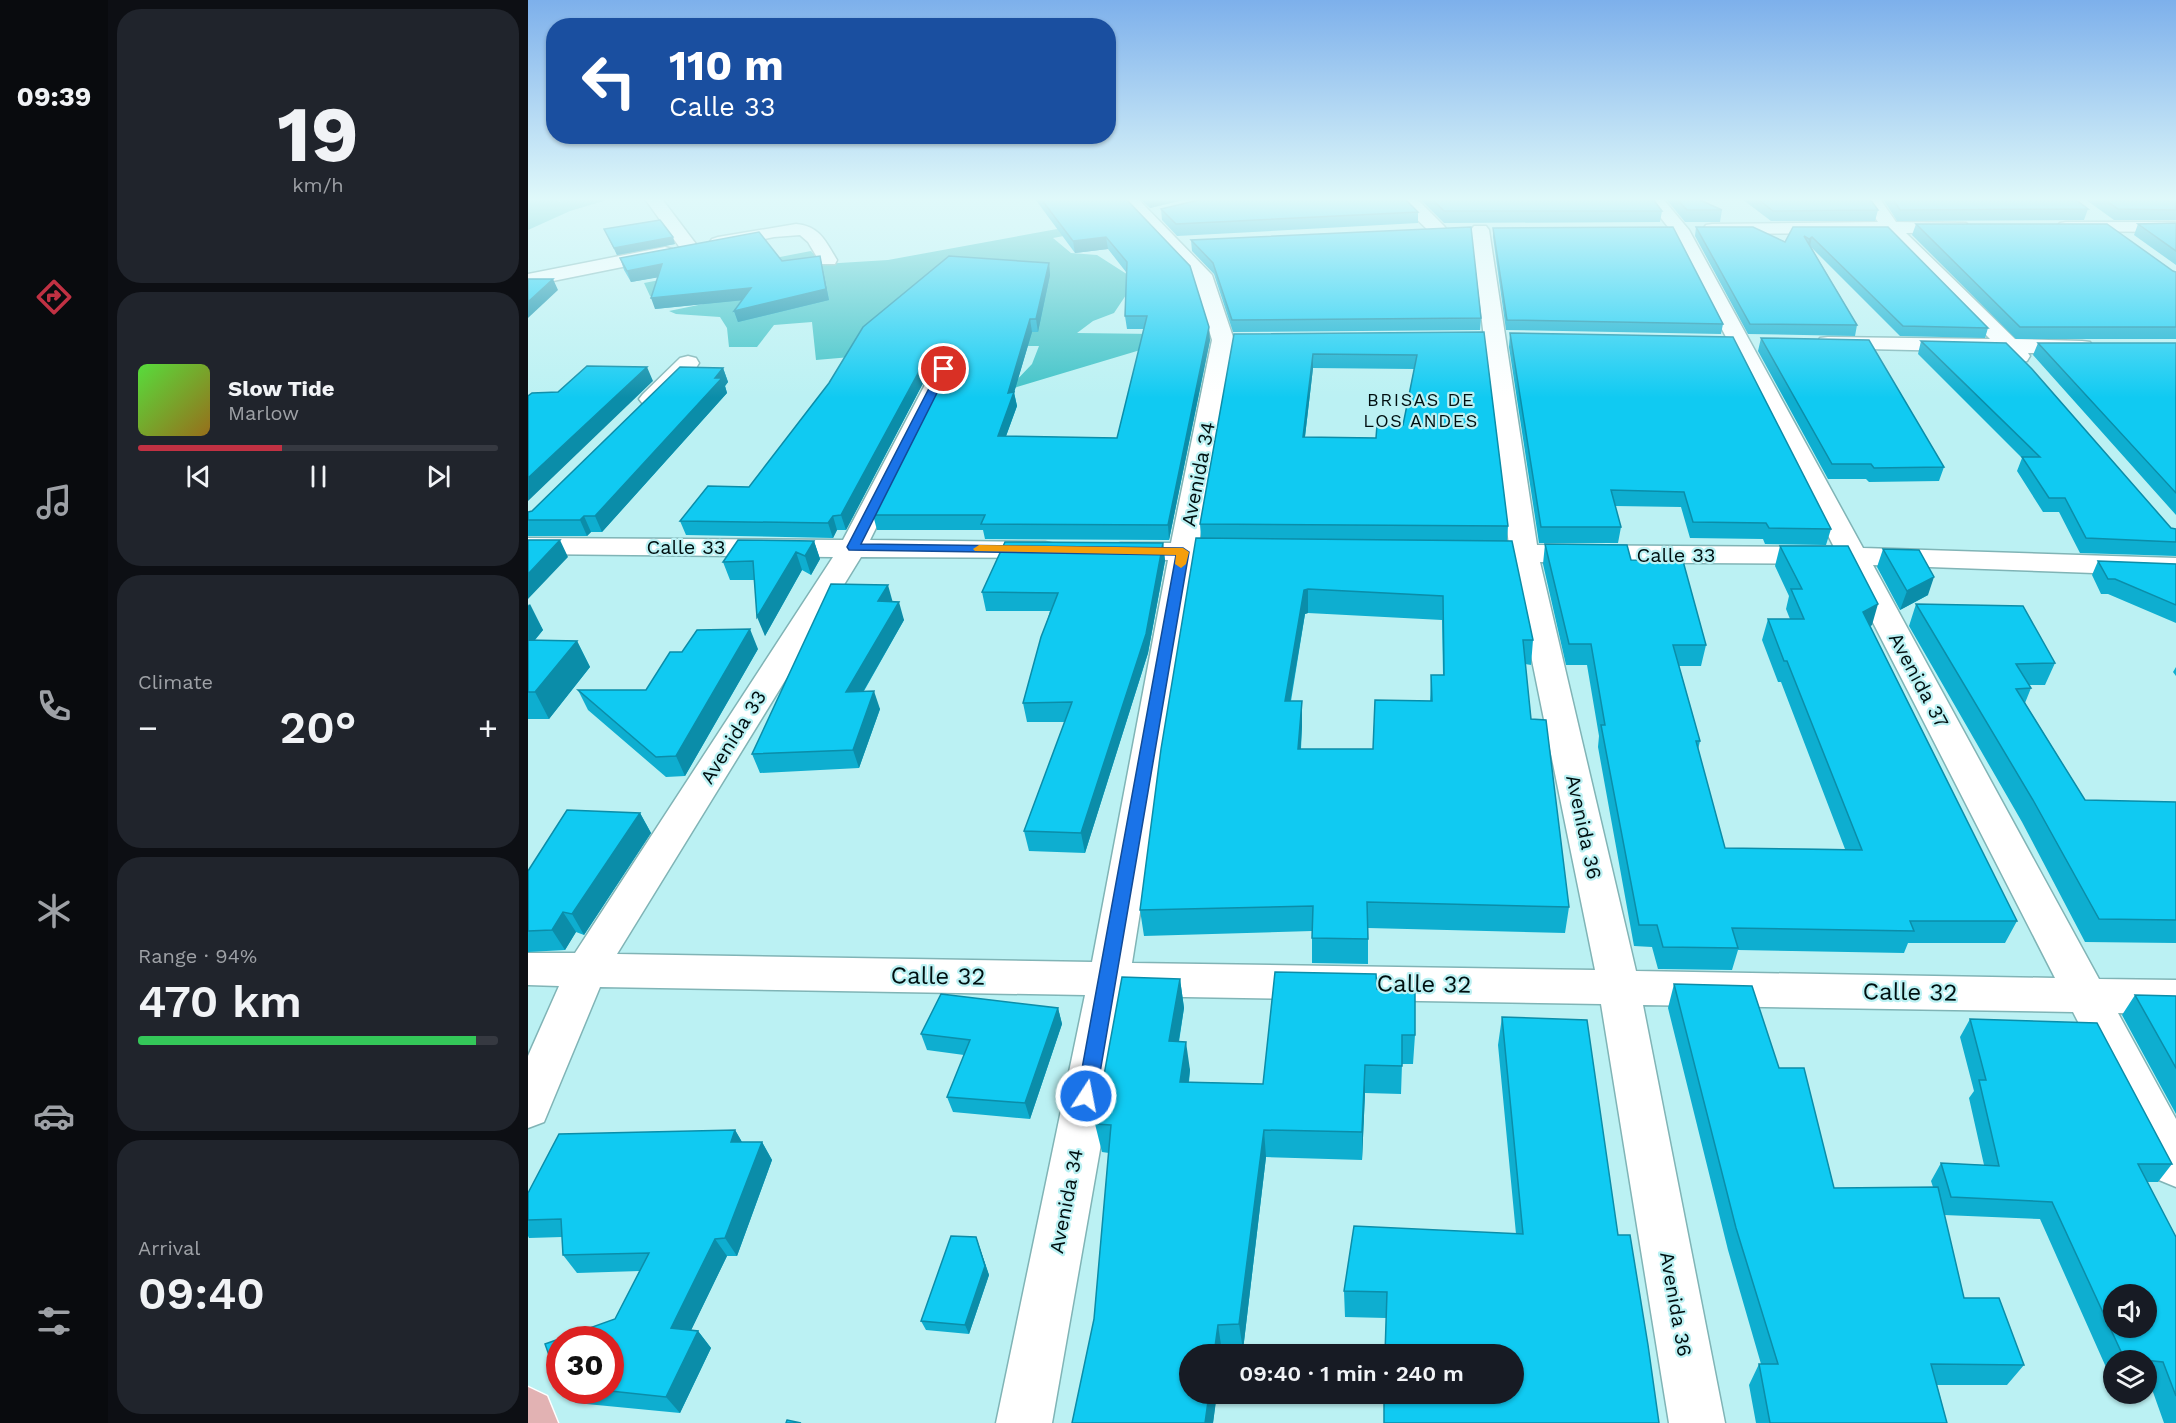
<!DOCTYPE html>
<html lang="en">
<head>
<meta charset="utf-8">
<style>
	body { margin:0; font-family:"Work Sans",sans-serif; background:#20242c; color:#f1f3f6; height:100vh; display:flex; flex-direction:column; font-size:22px; white-space:nowrap }
	* { box-sizing:border-box; margin:0 }
	p { font-size:20px; color:#9ea1a6 }
	.icon { flex:none; width:33px; height:33px; fill:none; stroke:currentColor; stroke-width:2; stroke-linecap:round; stroke-linejoin:round }
	.map { position:relative; flex:1; overflow:hidden }
	.drawer { display:flex; flex-direction:column; gap:9px; padding:9px; background:#0d0f14; width:420px }
	.drawer>* { flex:none }
	.guide { position:absolute; left:18px; top:18px; width:570px; height:126px; border-radius:24px; box-shadow:0 2px 4px #0004; background:#1a4fa0; color:#fff; overflow:hidden }
	.buttons { position:absolute; left:1575px; top:1284px; display:grid; gap:12px }
	.buttons a { display:grid; place-items:center; width:54px; height:54px; border-radius:50%; background:#171b24; box-shadow:0 2px 4px #0004; font-size:30px }
	.speed { position:absolute; left:18px; top:1326px; display:flex; gap:12px; font-size:30px; font-weight:700; text-align:center }
	.speed>* { display:grid; place-content:center; width:78px; height:78px; border-radius:50%; background:#171b24; box-shadow:0 2px 4px #0004; line-height:1 }
	.speed .limit { border:9px solid #d22; background:#fff; color:#111 }
	.pin { position:absolute; display:grid; place-items:center; width:51px; height:51px; color:#fff; margin:-26px; border:3px solid #fff; border-radius:50%; box-shadow:0 2px 6px #0007 }
	.me { position:absolute; width:66px; margin:-33px; rotate:11deg; stroke-linejoin:round; filter:drop-shadow(0 0 4px #0008) }
	.turn { display:flex; align-items:center; gap:21px; height:126px; padding:0 24px; font-size:27px }
	.turn .icon { width:78px; height:78px; stroke-width:2.5 }
	.turn b { display:block; font-size:42px; line-height:51px }
	.big { font-size:45px; font-weight:600; line-height:1.1 }
	.drawer .card { flex:1; display:flex; flex-direction:column; justify-content:center; gap:9px; min-width:0; padding:0 21px; border-radius:24px; background:#20242c }
	.drawer .dial { align-items:center; gap:0 }
	.dial b { font-size:78px; line-height:1 }
	.song { display:flex; align-items:center; gap:18px }
	.cover { width:72px; height:72px; border-radius:9px; background:linear-gradient(135deg,hsl(110 70% 55%),hsl(40 70% 35%)) }
	.played { height:6px; border-radius:3px; background:linear-gradient(90deg,#c13143 40%,#363941 40%) }
	.keys { display:flex; justify-content:space-around; direction:ltr }
	.heat { display:flex; justify-content:space-between; align-items:center; font-size:33px; direction:ltr }
	.charge { height:9px; border-radius:4px; background:linear-gradient(90deg,#34c759 94%,#363941 0) }
	.trip { position:absolute; left:651px; top:1344px; width:345px; height:60px; border-radius:30px; background:#171b24; box-shadow:0 2px 4px #0004; font-weight:600; line-height:60px; text-align:center }
	main { display:flex; flex:1; min-height:0 }
	.tabs { display:flex; flex-direction:column; width:108px; justify-content:space-around; align-items:center; background:#090b0e; color:#9ea1a6 }
	.tabs .icon { width:42px; height:42px }
	.tabs .on { color:#c13143 }
	.tabs b { font-size:27px; color:#f1f3f6 }
	.map>svg:first-child { display:block }
	.forest { fill:#3fc2c7 }
	.lines { fill:none; stroke-linecap:round; stroke-linejoin:round }
	.minor-casing { stroke:#80b4b6; stroke-width:3 }
	.major-casing { stroke:#fff; stroke-width:3 }
	.minor { fill:#fff; fill-rule:evenodd }
	.major { fill:#e2b2b3; fill-rule:evenodd }
	.wall { fill:#0eaed0; fill-rule:evenodd }
	.shaded-wall { fill:#0b8da9 }
	.building { fill:#10caf2; stroke:#0b8da9; stroke-width:1.5; fill-rule:evenodd }
	.route { fill:#1a73e8; stroke:#114b97; stroke-width:1.5 }
	.slow { fill:#f59e0b }
	.labels { text-anchor:middle; dominant-baseline:central; stroke-width:4.5; stroke-linejoin:round; paint-order:stroke }
	.far-neighbourhood-label { font-size:18px; letter-spacing:1.5px; fill:#000f10; stroke:#bbf1f3 }
	.street-label { font-size:20px; fill:#000f10; stroke:#bbf1f3 }
	.near-street-label { font-size:24px; fill:#000f10; stroke:#bbf1f3 }
</style>
</head>
<body>
<main>
<nav class="tabs">
<b>09:39</b>
<svg class="icon on" aria-label="directions" viewBox="0 0 24 24"><path d="M12 3l9 9-9 9-9-9zM9 14v-3h6M13 9l2 2-2 2"/></svg>
<svg class="icon" aria-label="music" viewBox="0 0 24 24"><path d="M9 18V5l10-2v13"/><circle cx="6" cy="18" r="3"/><circle cx="16" cy="16" r="3"/></svg>
<svg class="icon" aria-label="phone" viewBox="0 0 24 24"><path d="M5 4h4l2 5-3 2q2 4 5 5l2-3 5 2v4C11 20 4 13 5 4z"/></svg>
<svg class="icon" aria-label="climate" viewBox="0 0 24 24"><path d="M12 3v18M4 7l16 10M4 17L20 7"/></svg>
<svg class="icon" aria-label="car" viewBox="0 0 24 24"><path d="M5 17H2v-5l4-1 3-4h7l3 4 3 1v5h-3M9 17h6M6 11h13"/><circle cx="7" cy="17" r="2"/><circle cx="17" cy="17" r="2"/></svg>
<svg class="icon" aria-label="filters" viewBox="0 0 24 24"><path d="M4 7h16M4 17h16"/><circle cx="9" cy="7" r="2"/><circle cx="15" cy="17" r="2"/></svg>
</nav>
<section class="drawer">
<div class="card dial"><b>19</b><p>km/h</p></div>
<div class="card">
<div class="song"><i class="cover"></i><div><b>Slow Tide</b><p>Marlow</p></div></div>
<div class="played"></div>
<div class="keys"><svg class="icon" aria-label="previous" viewBox="0 0 24 24"><path d="M18 5L8 12l10 7zM5 5v14"/></svg><svg class="icon" aria-label="pause" viewBox="0 0 24 24"><path d="M8 5v14M16 5v14"/></svg><svg class="icon" aria-label="next" viewBox="0 0 24 24"><path d="M6 5l10 7-10 7zM19 5v14"/></svg></div>
</div>
<div class="card"><p>Climate</p>
<div class="heat"><a>−</a><b class="big">20°</b><a>+</a></div>
</div>
<div class="card"><p>Range · 94%</p><b class="big">470 km</b><div class="charge"></div></div>
<div class="card"><p>Arrival</p><b class="big">09:40</b></div>
</section>
<div class="map">
<svg width="1648" height="1423" viewBox="0 0 1648 1423">
	<rect width="100%" height="100%" fill="#bbf1f3"/>
	<path class="forest" d="M0 199H29L33 203 31 199H82L42 211 0 230Z
		M595 217 605 223 525 238 543 253 569 255 608 280 586 313 565 321 549 333 626 334 619 348 479 390 504 364 511 346H450L288 360 284 322 246 325 229 347H201L199 328 192 317 148 314 141 311 185 302 187 290 122 296 116 283 283 251 295 264 360 260Z"/>
	<g class="lines">
		<g class="minor-casing">
			<path id="minor" d="M117 199H134L171 248 169 252H155Z
				M592 199H610L684 275 706 340 671 543 709 544 719 546 723 552 719 558 709 560H668L604 963 1067 970 984 562 944 561 934 559 930 553 934 547 944 545H981L943 230 946 226H958L961 230 1009 545 1306 547 1144 232 1118 199H1135L1161 230 1335 548 1648 558V576L1345 565 1571 979 1648 980V1014L1590 1013 1648 1119V1187L1631 1180 1545 1012 1115 1005 1197 1423H1141L1073 1004 599 996 524 1423H468L557 995 72 987 16 1122 0 1128V1056L31 986 0 985V953H47L305 557 0 554V538L315 540 408 364 416 362 424 364 427 369 342 540 517 542 527 544 531 550 527 556 517 558 333 557 89 954 564 962 640 560 593 559 583 557 579 551 583 545 593 543H643L684 340 665 277ZM1012 562 1315 564 1527 978 1108 971Z
				M873 199H889L916 226 919 230 916 234H904L875 206Z
				M1335 199H1352L1368 222 1438 223 1441 227 1438 231 1432 232 1378 233 1487 339 1554 341 1562 342 1565 347 1562 352 1554 353H1500L1502 356 1499 361C1487 364 1483 360 1475 352L1292 348 1289 343 1292 338 1300 337 1462 339 1358 233 1184 234 1178 233 1175 229 1178 225 1184 224 1350 222Z
				M1538 222H1648V232L1532 231 1529 227 1532 223Z
				M268 224C292 226 298 242 309 260L307 264H293L280 242 272 235 246 237 190 249 184 247 181 243 184 239 190 237Z
				M137 247 144 249 146 253 144 257 0 286V274Z
				M160 356 168 358 171 363 168 368 131 404 123 406 115 404 111 399 115 394 152 358Z"/>
		</g>
		<g class="major-casing">
			<path id="major" d="M0 1387 19 1396 30 1423H0Z"/>
		</g>
		<use href="#minor" class="minor"/>
		<use href="#major" class="major"/>
	</g>
	<path class="wall" d="M507 199H598L682 340 641 540 457 539 455 530H349L345 515 424 362 417 360 407 362 403 368 318 530H309L305 538 158 535 152 521 221 487 521 263 522 275 510 332H504L486 392 489 406 478 436 589 438 616 329H599L597 316 598 272 580 249 547 253Z
		M612 199H659L622 208Z
		M892 199H1125L1134 211 1132 222 916 223Z
		M1138 199H1170L1194 210 1192 222H1157Z
		M1214 199H1342L1350 210 1347 221H1243Z
		M1355 199H1547L1560 209 1556 220 1369 221Z
		M1557 199H1648V220H1586Z
		M633 209 890 212V223L649 236 634 220Z
		M1648 223V265L1606 235 1610 224Z
		M1388 224 1648 272V339H1488L1384 235Z
		M1168 227 1257 242 1265 227 1460 328 1457 338 1372 336 1283 247 1329 325 1327 336 1220 334 1167 236Z
		M965 228 1195 324 1193 334 978 330 965 237Z
		M76 229 147 244 89 255Z
		M663 240 953 318 952 330 705 332 686 274 664 251Z
		M292 256 301 300 210 322 206 311 214 300 127 309 130 277 103 282 96 270 92 258 254 261Z
		M956 332 980 526 979 541 1005 640 1003 665 997 664 1003 719 1041 907 1037 933 840 928V964L784 963V931L616 936 612 910 673 538 672 524 706 334ZM785 368 886 369 875 425 848 438 777 437ZM780 613 914 620 915 675H903L902 701 845 749H773L774 726V701H763L777 614Z
		M982 333 1303 529 1298 545 1237 544 1235 539 1162 538 1153 507 1087 506 1093 527 1090 543H1011L981 347Z
		M1233 338 1416 467 1411 481 1341 482 1338 479H1300L1230 351Z
		M1393 341 1643 528 1648 529V556L1552 553 1531 512H1515L1489 471 1494 458 1390 354Z
		M1510 343H1648V515L1505 355Z
		M195 368 200 382 197 386 199 393 74 532H63L59 536H0V520L4 511Z
		M286 541 292 559 283 575 274 570 237 636 226 580H202L195 562Z
		M635 543 637 561 620 653 557 853 501 851 496 831 537 722H499L495 703 522 611H458L454 592Z
		M1017 544 1103 560 1178 645 1173 666H1151L1172 741 1170 750 1197 848 1317 849 1253 682H1250L1234 640 1240 619H1262L1258 609 1261 596 1247 566 1252 546 1344 625 1342 626 1489 921 1477 943H1380L1376 953 1210 950 1204 970 1130 969 1124 947 1106 946 1070 747 1071 736 1059 665H1038L1015 564Z
		M1355 549 1400 595 1372 610 1349 567Z
		M1570 561 1648 564V623L1580 594H1573L1564 575Z
		M365 602 376 620 336 691 352 709 331 768 232 773 224 754Z
		M0 604 15 630 7 640 49 641 62 667 21 719H0Z
		M1388 604 1527 663 1517 685H1501L1503 688 1497 703 1557 800 1648 802V943L1557 942 1494 822 1381 626Z
		M230 649 157 776 138 777 60 710 50 690H118Z
		M1648 667V676L1645 672Z
		M112 813 123 833 56 935 48 932 37 950 0 952V871Z
		M652 979 656 1008 651 1042 662 1070 661 1082 735 1084 849 989 887 1035 885 1064H874L873 1094 837 1093 834 1160 738 1157 715 1350 694 1351 685 1423H544L566 1319 581 1153 574 1152 567 1124Z
		M1146 984 1251 1068 1306 1188 1405 1187 1403 1181 1413 1163 1456 1165 1441 1098 1446 1091 1432 1037 1442 1019 1644 1164 1630 1182H1619L1648 1237V1423H1636L1620 1378H1618V1360H1586V1375L1581 1374 1512 1219 1416 1215 1436 1298 1496 1365 1479 1385H1409L1419 1423H1228L1221 1385 1231 1364H1233L1200 1250 1140 1008Z
		M1607 995 1648 996V1114L1594 1015Z
		M530 1008 534 1024 502 1119 425 1112 419 1097 436 1055 399 1050 393 1034Z
		M974 1017 1090 1235 858 1318 817 1317 816 1291 988 1234 970 1045Z
		M207 1130 214 1142H234L244 1160 209 1256H199L163 1330 170 1331 183 1348 152 1413 48 1403 35 1390H82L87 1319 112 1271 49 1273 35 1255 34 1237 1 1238 0 1236V1193Z
		M448 1237 461 1275 441 1334 398 1330 393 1321Z"/>
	<path class="shaded-wall" d="M621 199H659L622 208Z
		M145 237 147 244 89 255 86 248Z
		M578 237 580 249 547 253 545 241Z
		M1284 237 1282 246 1279 249 1281 239Z
		M292 256 301 300 210 322 206 311Z
		M521 263 522 275 510 332 508 319Z
		M134 264 138 276 103 282 99 271Z
		M25 279 30 290 0 318V302Z
		M223 288 227 299 127 309 123 298Z
		M502 319 504 332 486 393 489 406 473 450 470 436 480 393Z
		M681 327 682 340 641 540 640 525Z
		M414 347 417 360 407 362 403 368 318 530 313 515 400 355 405 349Z
		M785 354V368L775 453V437Z
		M119 367 125 381 0 501V478Z
		M195 368 200 382 197 386 199 393 74 532 67 516Z
		M56 516 63 532 59 536 52 520Z
		M305 516 309 530 305 538 300 523Z
		M32 540 40 557 0 599V574Z
		M286 541 292 559 283 575 277 556Z
		M635 543 637 561 620 653 557 853 553 833Z
		M268 552 274 570 237 636 229 617Z
		M1406 577 1400 595 1372 610 1379 591Z
		M360 585 365 603 350 601Z
		M780 589V613L777 614 758 726 757 701 776 590Z
		M371 602 376 620 324 711 318 692Z
		M2 604 15 630 0 648V606Z
		M1350 604 1344 625 1329 633 1335 612Z
		M222 629 230 649 157 776 148 756Z
		M49 641 62 667 21 719 7 692Z
		M346 691 352 709 331 768 325 750Z
		M774 701V726L771 774 770 749Z
		M112 813 123 833 56 935 44 914Z
		M35 912 48 932 37 950 24 930Z
		M652 979 656 1008 646 1070 641 1041Z
		M530 1008 534 1024 502 1119 497 1103Z
		M658 1042 662 1070 657 1110 652 1082Z
		M837 1065V1093L834 1160V1132Z
		M207 1130 218 1149 203 1142Z
		M736 1130 738 1157 715 1350 711 1324Z
		M234 1142 244 1160 209 1256 197 1238Z
		M448 1237 461 1275 441 1334 437 1325Z
		M187 1239 199 1256 156 1345 143 1328Z
		M690 1325 694 1351V1354H686Z
		M170 1331 183 1348 152 1413 138 1397Z
		M681 1394H689L685 1423H677Z"/>
	<path class="building" d="M513 199H598L662 266 681 327 640 525 453 524 457 515H345L426 357 423 350 414 347 405 349 400 355 313 515 305 516 300 523 152 521 180 486 221 487 301 383 335 327 421 256 521 263 508 319H502L480 393 486 392 470 436 589 438 619 316H597L599 262 578 237 545 241Z
		M675 199H877L890 212 648 224 633 209Z
		M904 199H1125L1134 211H916Z
		M1149 199H1170L1194 210H1159Z
		M1230 199H1342L1350 210 1245 211Z
		M1365 199H1547L1560 209 1372 210Z
		M1576 199H1648V210L1590 209Z
		M132 220 145 237 86 248 76 229Z
		M1648 223V251L1610 224Z
		M1388 224H1579L1645 271 1648 272V327H1492Z
		M943 227 953 318 704 320 685 263 663 240Z
		M1145 227 1195 324 979 320 965 228Z
		M1168 227H1225L1257 242 1265 227H1360L1460 328 1375 326 1284 237 1281 239 1276 236 1329 325 1222 324Z
		M231 232 254 261 292 256 298 289 206 311 223 288 123 298 134 264 99 271 92 258Z
		M0 279H25L0 302Z
		M956 332 980 526 672 524 706 334ZM785 354 889 355 875 425H849L848 438 775 437Z
		M982 333 1205 337 1303 529 1241 528 1238 523 1165 522 1156 492 1083 490 1093 527H1013Z
		M1233 338 1341 340 1416 467 1346 468 1343 464H1304Z
		M1393 341 1478 343 1504 369 1643 528 1648 529V542L1558 538 1537 498H1521L1494 457H1512Z
		M1510 343H1648V493Z
		M59 366 119 367 0 478V396L4 393 30 392Z
		M152 367 195 368 187 378H194L67 516H56L52 520H0V512L4 511Z
		M668 538 984 541 1005 640H995L1003 719 1018 720 1041 907 839 902 840 939 784 938 785 906 612 910 633 749ZM780 589 915 596 916 675H903L904 701 847 700 845 749H770L774 701H757L776 590Z
		M0 540H32L0 574Z
		M210 540 286 541 277 556 268 552 229 617 225 561 195 562Z
		M477 542 635 543 618 634 553 833 496 831 544 702 495 703 513 637 530 593 454 592Z
		M1017 544 1099 545 1103 560 1155 561 1178 645H1145L1172 741H1168L1197 848 1334 850 1259 661H1256L1240 619H1276L1263 589H1274L1252 546H1320L1350 604 1335 612 1489 921H1382L1386 931 1204 928 1210 948 1135 947 1129 925H1111L1073 725H1077L1063 644H1041Z
		M1355 549 1391 550 1406 577 1379 591Z
		M1570 561 1648 564V605L1587 579H1580Z
		M303 584 360 585 350 601 371 602 318 692 346 691 325 750 224 754Z
		M1388 604 1495 606 1527 663 1488 664 1503 688 1488 689 1557 800 1648 802V920L1571 919 1505 800Z
		M222 629 148 756 128 757 50 690H118L142 652H154L169 630Z
		M0 640 49 641 7 692H0Z
		M39 810 112 813 44 914 35 912 24 930 0 931V871Z
		M747 972 848 974 849 989 887 990V1035H874V1066L837 1065 834 1132 736 1130 711 1324 690 1325 686 1354H662V1394H681L677 1423H544L566 1319 583 1125 567 1124 594 977 652 979 641 1041 658 1042 652 1082 735 1084Z
		M1146 984 1224 986 1251 1068H1276L1306 1188 1410 1187 1436 1298H1471L1496 1365 1403 1364 1419 1423H1242L1231 1364H1250L1208 1228Z
		M413 994 530 1008 497 1103 419 1097 442 1040 393 1034Z
		M1607 995 1648 996V1068Z
		M974 1017 1059 1020 1090 1235H1102L1120 1345 1131 1423H856V1394H986V1354H857L859 1292 816 1291 826 1226 995 1234Z
		M1442 1019 1569 1023 1644 1164H1610L1648 1237V1396L1635 1362 1596 1358 1524 1202 1423 1197 1413 1163 1471 1166 1451 1080H1458ZM1586 1294H1618V1328H1586Z
		M207 1130 203 1142H234L197 1238 187 1239 143 1328 170 1331 138 1397 73 1390H82V1340H32V1386L17 1344 87 1319 121 1253 35 1255 33 1219 0 1220V1193L31 1134Z
		M423 1236 448 1237 457 1266 437 1325 393 1321Z
		M259 1420 273 1423H258Z"/>
	<linearGradient id="sky" x2="0" y2="1"><stop stop-color="#7db0eb"/><stop offset="0.5" stop-color="#e0f9fa"/><stop offset="1" stop-color="#e0f9fa" stop-opacity="0"/></linearGradient>
	<rect width="1648" height="398" fill="url(#sky)"/>
	<path class="route" d="M416 366 421 369 333 544 655 548 661 552 568 1096 565 1102 558 1104 552 1102 549 1096 648 555 321 550 319 547 411 369Z"/>
	<path class="slow" d="M451 545 655 548 661 552 658 564 653 568 647 564 648 555 447 551 445 549Z"/>
	<g class="labels">
		<g class="far-neighbourhood-label">
			<text x="893" y="399">BRISAS DE<tspan x="893" dy="21">LOS ANDES</tspan></text>
		</g>
		<g class="street-label">
			<text transform="translate(670 474) rotate(-79)">Avenida 34</text>
			<text x="158" y="547">Calle 33</text>
			<text x="1148" y="555">Calle 33</text>
			<text transform="translate(1391 680) rotate(62)">Avenida 37</text>
			<text transform="translate(205 737) rotate(-58)">Avenida 33</text>
			<text transform="translate(1056 827) rotate(78)">Avenida 36</text>
			<text transform="translate(538 1201) rotate(-79)">Avenida 34</text>
			<text transform="translate(1148 1304) rotate(80)">Avenida 36</text>
		</g>
		<g class="near-street-label">
			<text transform="translate(410 976) rotate(1)">Calle 32</text>
			<text transform="translate(896 984) rotate(1)">Calle 32</text>
			<text transform="translate(1382 992) rotate(1)">Calle 32</text>
		</g>
	</g>
</svg>
<div class="buttons">
<a><svg class="icon" aria-label="sound" viewBox="0 0 24 24"><path d="M4 9h4l5-4v14l-5-4H4zM17 9q2 3 0 6"/></svg></a>
<a><svg class="icon" aria-label="layers" viewBox="0 0 24 24"><path d="M12 4l9 5-9 5-9-5zM3 14l9 5 9-5"/></svg></a>
</div>
<div class="speed"><div class="limit">30</div></div>
<div class="pin" style="left:416px;top:369px;background:#d93025"><svg class="icon" aria-label="arrive" viewBox="0 0 24 24"><path d="M6 21V4h12l-3 4 3 4H6"/></svg></div>
<svg class="me" style="left:558px;top:1096px" viewBox="-20 -20 40 40"><circle r="17" fill="#1a73e8" stroke="#fff" stroke-width="3"/><path d="M0-11L8 9 0 5-8 9z" fill="#fff"/></svg>
<div class="trip">09:40 · 1 min · 240 m</div>
<div class="guide">
<div class="turn"><svg class="icon" aria-label="left" viewBox="0 0 24 24"><path d="M17 20v-9H6M10 6l-5 5 5 5"/></svg><div><b>110 m</b>Calle 33</div></div>
</div>
</div>
</main>
</body>
</html>
